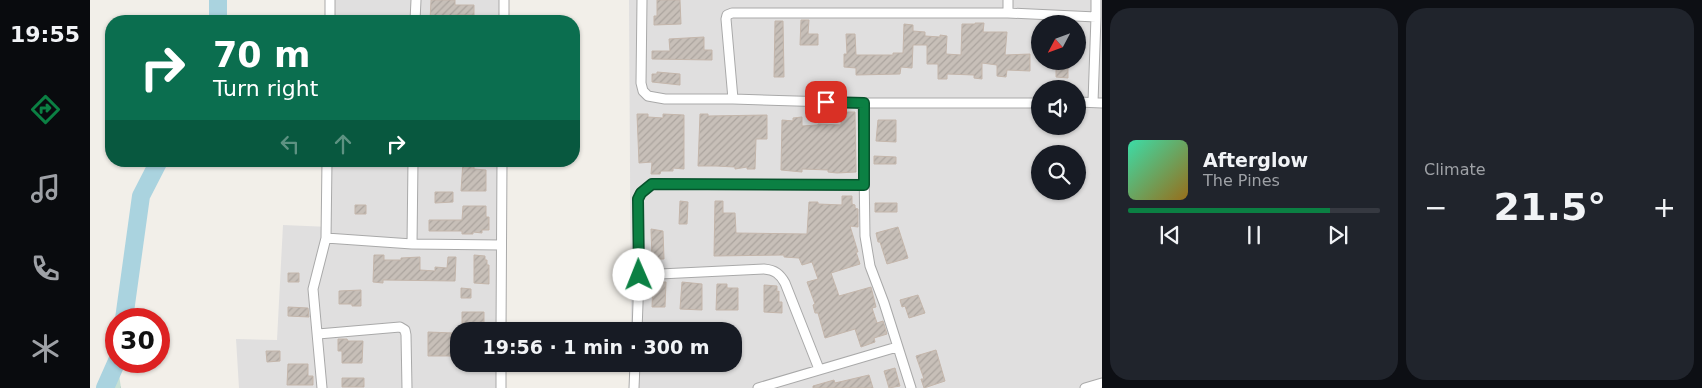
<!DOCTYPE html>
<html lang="en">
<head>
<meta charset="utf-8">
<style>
	body { margin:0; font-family:"DejaVu Sans",sans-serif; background:#20242c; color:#f1f3f6; height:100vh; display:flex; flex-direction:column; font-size:19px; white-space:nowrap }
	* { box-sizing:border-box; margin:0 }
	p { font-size:16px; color:#9ea1a6 }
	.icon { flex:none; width:28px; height:28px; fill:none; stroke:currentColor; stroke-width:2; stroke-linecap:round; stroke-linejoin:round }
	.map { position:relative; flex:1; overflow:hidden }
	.drawer { display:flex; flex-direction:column; gap:8px; padding:8px; background:#0d0f14; width:600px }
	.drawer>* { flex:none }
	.top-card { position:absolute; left:15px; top:15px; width:475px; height:152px; border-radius:20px; box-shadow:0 1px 4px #0004; background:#0b6e4f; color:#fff; overflow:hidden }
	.needle { width:32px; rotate:229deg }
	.tools { position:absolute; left:941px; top:15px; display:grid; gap:10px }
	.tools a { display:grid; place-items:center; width:55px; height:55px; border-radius:50%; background:#171b24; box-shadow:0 1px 4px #0004; font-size:25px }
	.speed { position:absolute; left:15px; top:308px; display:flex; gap:10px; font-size:25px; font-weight:700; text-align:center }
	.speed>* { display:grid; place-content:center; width:65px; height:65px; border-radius:50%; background:#171b24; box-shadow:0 1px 4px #0004; line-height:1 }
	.speed .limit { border:8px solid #d22; background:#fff; color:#111 }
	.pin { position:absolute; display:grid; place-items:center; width:42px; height:42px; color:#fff; margin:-21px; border-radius:10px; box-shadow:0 2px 8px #0006 }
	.me { position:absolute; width:55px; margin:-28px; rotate:359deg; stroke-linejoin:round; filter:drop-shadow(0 0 4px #0008) }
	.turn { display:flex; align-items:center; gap:18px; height:105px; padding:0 25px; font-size:22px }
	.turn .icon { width:65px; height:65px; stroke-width:2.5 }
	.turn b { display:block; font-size:35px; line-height:42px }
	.lanes { display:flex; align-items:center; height:48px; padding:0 25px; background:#0003; justify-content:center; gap:25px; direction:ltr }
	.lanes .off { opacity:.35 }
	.big { font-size:38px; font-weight:800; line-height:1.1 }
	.drawer .card { flex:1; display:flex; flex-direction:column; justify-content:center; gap:8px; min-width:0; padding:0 18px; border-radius:20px; background:#20242c }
	.song { display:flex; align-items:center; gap:15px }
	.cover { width:60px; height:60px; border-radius:8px; background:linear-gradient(135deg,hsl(160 70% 55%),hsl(40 70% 35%)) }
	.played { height:5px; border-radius:2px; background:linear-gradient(90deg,#0b8043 80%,#363941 80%) }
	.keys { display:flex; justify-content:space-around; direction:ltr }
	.heat { display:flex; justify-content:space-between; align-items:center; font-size:28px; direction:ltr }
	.drawer .tiles { flex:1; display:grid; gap:8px; grid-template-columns:repeat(2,1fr) }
	.trip { position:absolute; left:360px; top:322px; width:292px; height:50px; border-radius:20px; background:#171b24; box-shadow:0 1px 4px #0004; font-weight:800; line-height:50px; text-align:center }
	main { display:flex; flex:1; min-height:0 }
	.menu { display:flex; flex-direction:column; width:90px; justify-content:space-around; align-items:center; background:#090b0e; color:#9ea1a6 }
	.menu .icon { width:35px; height:35px }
	.menu .active { color:#0b8043 }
	.menu b { font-size:22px; color:#f1f3f6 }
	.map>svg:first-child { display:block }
	.residential { fill:#e0dfdf; fill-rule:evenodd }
	.wetland { fill:url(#wetland-marsh) }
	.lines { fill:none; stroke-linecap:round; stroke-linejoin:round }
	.river { stroke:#aad3df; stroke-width:18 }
	.building { fill:url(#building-hatch); stroke:#c4b6ab }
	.minor-casing { stroke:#a9a9a9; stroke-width:11 }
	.minor { stroke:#fff; stroke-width:9 }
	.route-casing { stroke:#07532c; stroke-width:12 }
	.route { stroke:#0b8043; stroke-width:9 }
</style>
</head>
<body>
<main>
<nav class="menu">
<b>19:55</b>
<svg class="icon active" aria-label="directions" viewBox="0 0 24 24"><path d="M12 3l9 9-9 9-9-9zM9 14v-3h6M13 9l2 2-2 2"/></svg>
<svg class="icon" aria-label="music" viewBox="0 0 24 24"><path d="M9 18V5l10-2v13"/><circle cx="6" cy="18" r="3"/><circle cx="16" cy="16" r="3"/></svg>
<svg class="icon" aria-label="phone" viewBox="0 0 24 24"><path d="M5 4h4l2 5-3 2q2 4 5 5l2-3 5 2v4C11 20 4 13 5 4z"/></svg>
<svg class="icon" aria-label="climate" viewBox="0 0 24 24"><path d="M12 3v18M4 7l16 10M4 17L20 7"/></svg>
</nav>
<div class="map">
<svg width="1012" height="388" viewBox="0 0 1012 388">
	<defs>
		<pattern id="wetland-marsh" width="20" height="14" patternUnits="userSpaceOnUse" patternTransform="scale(1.25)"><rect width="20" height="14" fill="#c6e0d4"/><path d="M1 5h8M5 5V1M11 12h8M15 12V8" fill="none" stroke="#aac0b6"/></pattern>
		<pattern id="building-hatch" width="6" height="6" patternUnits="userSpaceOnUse" patternTransform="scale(1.25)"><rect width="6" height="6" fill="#c7bfb8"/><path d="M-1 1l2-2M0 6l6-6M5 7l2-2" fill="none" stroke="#aba49e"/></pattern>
	</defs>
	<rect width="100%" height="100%" fill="#f2efe9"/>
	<path class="residential" d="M244 0H412V21H244Z
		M539 0H1012V388H541V364H644V331H541ZM950 24H988V61H950ZM950 89H988V126H950ZM950 154H988V191H950Z
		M241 161H410L407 331H369V364H407V388H149L146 339 187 340 193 225 240 227Z"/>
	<path class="wetland" d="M27 361 31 388H10Z"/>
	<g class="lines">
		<path class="river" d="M128 21V0
			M34 319 51 196 69 161
			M15 388 27 361"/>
	</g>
	<path class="building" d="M341 0H365V5H384V15H365V21H340Z
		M567 0H590L591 24 564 25V16H567Z
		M711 20H719L718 34H728V45H710Z
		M685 21H693L694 77H684Z
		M885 23H894L893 32H917L915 55 940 54V71L917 70 916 77 907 76V65L892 63V79L884 78V75L857 74V79H848V64H837V45H823L822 68 811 67 810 74 766 75V68L754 67V54H757L756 34H765L766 55H803V53H813L814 24 823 25V31L835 32V36L850 37V35L857 36 856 54 871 55 872 24H885Z
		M614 37V50H622V60L562 59V51H580L579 39Z
		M966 61H978V78L966 77Z
		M567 72 590 74V85L562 82V74H567Z
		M751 112H765L766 172 747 173 738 172V170L712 169V172L691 170 692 120 703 121V118L712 117V126L728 125V124L751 125Z
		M547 114H558V117L573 118V114L594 115V169L583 168V171H571L570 174H561L562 162 549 163Z
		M610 114H618V116L677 115V139H666L665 169H657V167L645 169V167L626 166H608Z
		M788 120H806V142L786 141Z
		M784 156 806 157V164H784Z
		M373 161H384V169L396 170V191H371Z
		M345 192H363V202L345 203Z
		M752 196H762V204L765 205V208L768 209V227L760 226 768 252H766L770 264 741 273 749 296 781 287 786 307 782 308 787 323 793 321 797 334 784 338 785 342 771 347 765 329 735 338 728 313H725L723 305 725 304 717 282 728 279 722 262 712 265 709 258 694 257V255L624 256 625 201H633V213H645L646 233 717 234 719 202H728V204L752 205Z
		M590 201 598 202 597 224H589Z
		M785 203H807V212H785Z
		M265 205H276V214H265Z
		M373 206H396V217H399V230H392V233L383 232V234H372V231H339V220H372Z
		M808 227 818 258 797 264 790 242H788L786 233Z
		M561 229 573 231 574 259H562Z
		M284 255H294V260H311V258L330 257V270L345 271V267L357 268 358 257H366L365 281 293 280V283L283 282Z
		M384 255 395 256V260H397V265H399V284L384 283Z
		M198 273H209V282H198Z
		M563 282H576L575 307H562Z
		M592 282 612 284V310L590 309Z
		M627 284H637V288H648V310H626Z
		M674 285 687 286V292L689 291V302H692V313L674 312Z
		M371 288 381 289V298H371Z
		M271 290V306H262V304H249V291Z
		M828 295 835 313 819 318 815 306 812 307 810 300Z
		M198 307 218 308 219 317 198 316Z
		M372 312H394V324H398V331H372Z
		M338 332 363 333V356H338Z
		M248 339H257L258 341H273L272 363H252V351H248Z
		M846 350 855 381 834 388 831 379H834L826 356Z
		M176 351H190V361L177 362Z
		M198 364H218V376H223V385H197Z
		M805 368 810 386 799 388 794 371Z
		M779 375 783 388H723V386L744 380 745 383Z
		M252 378H274V387H252Z"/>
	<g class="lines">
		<g class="minor-casing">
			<path id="minor" d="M552 0 551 83 553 91 558 96 575 99H643L773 103H950
				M918 0V13
				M1006 0V17
				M240 21V0
				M325 21 326 0
				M414 21V0
				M643 99 636 19 637 15 642 13H918L1006 17 1003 102
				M988 102 1012 103
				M773 103 775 236 780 266 794 303 821 388
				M323 161 322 244 411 245
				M236 238 322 244
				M549 275 674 269C685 270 690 274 695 283L729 369
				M411 331 412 161
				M547 331 549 275 548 199 551 193 562 184 774 185
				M228 334 310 327 315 330 316 335 317 388
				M232 388 223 289 236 238 237 161
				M411 388V364
				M544 388 545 364
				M668 388 807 347
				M995 388 1012 383"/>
		</g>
		<use href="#minor" class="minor"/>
	</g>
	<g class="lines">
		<g class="route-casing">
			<path id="route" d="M549 275 548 199 551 193 562 184 774 185V103L736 102"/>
		</g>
		<use href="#route" class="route"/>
	</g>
</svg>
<div class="tools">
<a><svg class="needle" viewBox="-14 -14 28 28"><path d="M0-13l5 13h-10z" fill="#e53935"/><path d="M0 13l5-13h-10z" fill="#9ea1a6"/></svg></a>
<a><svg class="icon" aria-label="sound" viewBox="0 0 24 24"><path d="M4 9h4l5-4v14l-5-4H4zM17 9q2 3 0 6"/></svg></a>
<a><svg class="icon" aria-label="search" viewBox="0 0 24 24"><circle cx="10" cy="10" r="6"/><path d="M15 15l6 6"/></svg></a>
</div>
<div class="speed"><div class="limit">30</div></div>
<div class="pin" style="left:736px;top:102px;background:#d93025"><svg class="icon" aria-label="arrive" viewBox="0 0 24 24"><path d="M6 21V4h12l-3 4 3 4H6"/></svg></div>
<svg class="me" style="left:549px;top:275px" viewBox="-20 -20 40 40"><circle r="19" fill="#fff"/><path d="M0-13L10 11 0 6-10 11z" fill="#0b8043"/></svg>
<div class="trip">19:56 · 1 min · 300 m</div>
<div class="top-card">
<div class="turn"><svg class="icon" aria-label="right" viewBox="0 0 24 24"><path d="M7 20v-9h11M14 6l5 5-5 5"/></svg><div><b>70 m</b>Turn right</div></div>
<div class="lanes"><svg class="icon off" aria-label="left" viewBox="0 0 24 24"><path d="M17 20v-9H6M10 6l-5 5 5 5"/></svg><svg class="icon off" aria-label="ahead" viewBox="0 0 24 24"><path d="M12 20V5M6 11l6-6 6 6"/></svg><svg class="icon" aria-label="right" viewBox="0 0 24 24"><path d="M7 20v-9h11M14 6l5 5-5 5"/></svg></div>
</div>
</div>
<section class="drawer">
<div class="tiles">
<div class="card">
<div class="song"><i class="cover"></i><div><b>Afterglow</b><p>The Pines</p></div></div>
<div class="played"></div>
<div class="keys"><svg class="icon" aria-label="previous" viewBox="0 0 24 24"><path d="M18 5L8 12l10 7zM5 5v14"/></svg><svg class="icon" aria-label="pause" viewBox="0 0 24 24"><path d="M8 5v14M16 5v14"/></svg><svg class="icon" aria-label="next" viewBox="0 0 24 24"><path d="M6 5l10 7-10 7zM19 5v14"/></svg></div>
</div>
<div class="card"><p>Climate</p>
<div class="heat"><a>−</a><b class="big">21.5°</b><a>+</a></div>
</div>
</div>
</section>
</main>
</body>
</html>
